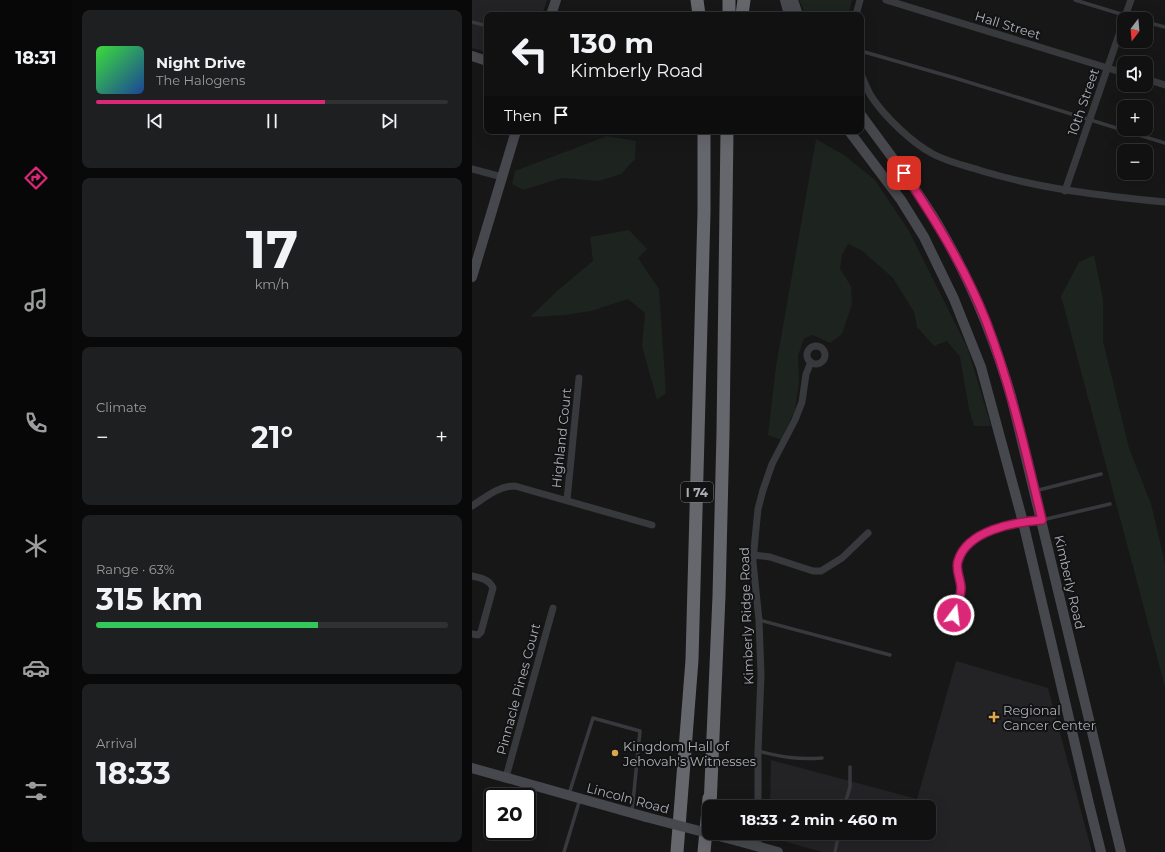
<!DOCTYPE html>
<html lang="en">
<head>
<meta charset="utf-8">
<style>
	body { margin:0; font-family:Montserrat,sans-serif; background:#1e1f20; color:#f1f3f6; height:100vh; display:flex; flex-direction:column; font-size:15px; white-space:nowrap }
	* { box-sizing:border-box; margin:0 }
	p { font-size:13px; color:#9c9d9f }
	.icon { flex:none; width:22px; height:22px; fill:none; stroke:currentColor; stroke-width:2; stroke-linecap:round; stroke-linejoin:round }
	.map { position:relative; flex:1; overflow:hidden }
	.sheet { display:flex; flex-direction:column; gap:10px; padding:10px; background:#09090a; width:400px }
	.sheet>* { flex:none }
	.hud { position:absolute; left:12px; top:12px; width:380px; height:122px; border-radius:8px; box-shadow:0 4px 16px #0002,0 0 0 1px #303132; background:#111112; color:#f1f3f6; overflow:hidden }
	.needle { width:26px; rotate:196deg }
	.fabs { position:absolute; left:645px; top:12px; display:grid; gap:8px }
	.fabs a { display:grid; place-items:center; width:36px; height:36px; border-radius:8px; background:#111112; box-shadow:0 4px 16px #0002,0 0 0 1px #303132; font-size:20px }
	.speed { position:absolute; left:12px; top:788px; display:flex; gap:8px; font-size:20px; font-weight:700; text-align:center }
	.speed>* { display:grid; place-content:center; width:52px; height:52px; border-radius:50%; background:#111112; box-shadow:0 4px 16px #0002,0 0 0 1px #303132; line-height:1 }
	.speed .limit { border:2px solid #111; border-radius:6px; background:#fff; color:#111 }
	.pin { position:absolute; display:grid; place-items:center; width:34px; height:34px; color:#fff; margin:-17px; border-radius:8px; box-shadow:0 2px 6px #0006 }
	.me { position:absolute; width:44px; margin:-22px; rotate:15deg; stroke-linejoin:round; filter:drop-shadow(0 0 3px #0008) }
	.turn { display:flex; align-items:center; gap:14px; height:84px; padding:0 20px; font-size:18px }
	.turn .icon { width:52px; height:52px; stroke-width:2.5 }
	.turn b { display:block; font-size:28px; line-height:34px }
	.then { display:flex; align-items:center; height:38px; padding:0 20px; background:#0003; gap:8px; font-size:15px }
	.big { font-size:30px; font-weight:700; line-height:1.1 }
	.sheet .widget { flex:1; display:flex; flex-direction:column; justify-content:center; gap:6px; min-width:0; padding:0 14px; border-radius:8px; background:#1e1f20 }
	.sheet .dial { align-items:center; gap:0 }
	.dial b { font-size:52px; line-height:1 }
	.song { display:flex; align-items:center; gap:12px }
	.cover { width:48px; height:48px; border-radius:6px; background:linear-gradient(135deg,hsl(120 70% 55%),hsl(220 70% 35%)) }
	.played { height:4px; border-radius:2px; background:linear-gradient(90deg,#db2777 65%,#303132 65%) }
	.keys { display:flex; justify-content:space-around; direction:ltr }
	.heat { display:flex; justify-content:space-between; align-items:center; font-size:22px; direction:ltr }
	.charge { height:6px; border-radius:3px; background:linear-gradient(90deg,#34c759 63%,#303132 0) }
	.trip { position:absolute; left:230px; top:800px; width:234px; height:40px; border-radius:8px; background:#111112; box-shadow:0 4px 16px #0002,0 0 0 1px #303132; font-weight:700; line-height:40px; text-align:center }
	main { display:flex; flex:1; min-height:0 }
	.menu { display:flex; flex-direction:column; width:72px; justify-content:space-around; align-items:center; background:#070707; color:#9c9d9f }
	.menu .icon { width:28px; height:28px }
	.menu .on { color:#db2777 }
	.menu b { font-size:18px; color:#f1f3f6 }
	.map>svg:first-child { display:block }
	.built { fill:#232325 }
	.green { fill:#1d231e }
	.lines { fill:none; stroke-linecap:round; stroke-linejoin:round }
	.lane { stroke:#38393d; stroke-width:3.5 }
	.street { stroke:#38393d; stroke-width:7 }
	.secondary { stroke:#47484d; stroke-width:10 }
	.highway { stroke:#65676d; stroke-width:13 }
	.secondary-bridge { stroke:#47484d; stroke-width:10 }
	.route-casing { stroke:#8e194d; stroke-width:10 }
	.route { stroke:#db2777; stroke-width:7 }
	.poi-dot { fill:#dca64b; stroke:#121213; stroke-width:1.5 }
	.labels { text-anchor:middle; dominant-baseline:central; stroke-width:4; stroke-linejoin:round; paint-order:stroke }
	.shield { fill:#121213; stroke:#7d8086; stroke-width:1 }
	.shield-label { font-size:12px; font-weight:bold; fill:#abafb7 }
	.street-label { font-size:13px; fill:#abafb7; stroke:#121213 }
	.poi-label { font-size:13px; fill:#abafb7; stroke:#121213; text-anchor:start }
</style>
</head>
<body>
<main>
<nav class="menu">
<b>18:31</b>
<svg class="icon on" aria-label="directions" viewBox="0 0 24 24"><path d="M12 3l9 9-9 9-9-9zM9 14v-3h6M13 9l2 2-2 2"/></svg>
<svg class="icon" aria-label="music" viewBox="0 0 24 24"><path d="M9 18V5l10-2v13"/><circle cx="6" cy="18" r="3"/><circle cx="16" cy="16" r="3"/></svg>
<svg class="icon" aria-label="phone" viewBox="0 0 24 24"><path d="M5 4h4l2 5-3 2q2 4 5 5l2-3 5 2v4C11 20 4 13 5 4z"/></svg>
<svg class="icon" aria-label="climate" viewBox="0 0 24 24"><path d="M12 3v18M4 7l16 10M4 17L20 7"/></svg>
<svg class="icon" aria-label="car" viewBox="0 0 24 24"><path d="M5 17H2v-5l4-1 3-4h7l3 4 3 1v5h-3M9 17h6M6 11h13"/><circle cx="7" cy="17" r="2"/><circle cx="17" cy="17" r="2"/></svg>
<svg class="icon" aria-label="filters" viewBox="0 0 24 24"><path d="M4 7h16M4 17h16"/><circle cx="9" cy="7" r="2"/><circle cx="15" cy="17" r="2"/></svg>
</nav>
<section class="sheet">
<div class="widget">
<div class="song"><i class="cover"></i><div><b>Night Drive</b><p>The Halogens</p></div></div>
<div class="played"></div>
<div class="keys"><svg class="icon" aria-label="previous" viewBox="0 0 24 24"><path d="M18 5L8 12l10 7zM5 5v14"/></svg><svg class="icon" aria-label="pause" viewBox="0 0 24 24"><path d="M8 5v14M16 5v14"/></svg><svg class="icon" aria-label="next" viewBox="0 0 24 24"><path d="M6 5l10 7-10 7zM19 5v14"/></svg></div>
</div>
<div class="widget dial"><b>17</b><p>km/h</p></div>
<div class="widget"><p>Climate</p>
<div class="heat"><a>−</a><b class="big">21°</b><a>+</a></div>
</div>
<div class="widget"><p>Range · 63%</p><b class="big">315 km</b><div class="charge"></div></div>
<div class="widget"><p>Arrival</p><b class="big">18:33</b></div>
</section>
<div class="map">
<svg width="693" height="852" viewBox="0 0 693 852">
	<rect width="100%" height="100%" fill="#171718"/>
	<path class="built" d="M0 0H75L70 15H15V52L0 48Z
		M484 661 576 688 620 852H350L297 837V833H457V807H298L299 760 445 799Z"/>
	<path class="green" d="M327 0H380L376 15H334Z
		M135 136 164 141 163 159 149 174 127 181 90 178 51 190 40 184 43 171Z
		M344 139 372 155 403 180 437 231 496 349 519 426H502L497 409 488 357 475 341 462 346 445 327 442 312 421 278 389 250 376 244 370 255 368 269 379 286 380 304 370 334 358 343 341 335 332 338 326 356 327 383 323 410 309 440 296 435 304 366Z
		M157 230 175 249 166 258 187 289 194 393 185 400 170 346 173 313 156 299 119 311 93 315 58 317 85 291 121 261 118 237Z
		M622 255 631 299V341L657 448 679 504 693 563V687L589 296 607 262Z"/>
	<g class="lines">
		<path class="lane" d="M603 0 665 19
			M0 22 15 26
			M674 22 693 27
			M389 51 483 78 693 143
			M563 491 629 474
			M482 615 489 589 485 562 493 548 511 533 551 522 570 520 638 504
			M287 620 418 655
			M286 751C309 757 327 760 350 758
			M97 794 121 718 168 731 160 812
			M372 807 378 787V767
			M92 852 108 799
			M363 852 367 833"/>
		<path class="street" d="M414 0 652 73
			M384 15 388 0
			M652 19 659 0
			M389 74C392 81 395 89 399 96 412 116 440 143 461 154 476 162 494 166 510 171 570 189 631 196 693 202
			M674 79 693 85
			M0 169 30 177
			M593 191 652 20
			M335 355a9 9 0 1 1 18 0a9 9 0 1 1-18 0Z
			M95 500 107 378
			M0 506C14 497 26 486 43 486L180 525
			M282 555 298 557 341 571H349L370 558 396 533
			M0 576C9 578 17 579 21 588L9 632 6 635 0 634
			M34 777 81 608
			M286 807V751L289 675 287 620 281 562 283 539 286 509 291 490 300 464 323 420 330 402 334 374 339 362
			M286 833V847"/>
		<path class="secondary" d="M313 0 317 15
			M321 0 326 15
			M79 15 84 0
			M0 56 15 61
			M389 115C415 151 442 185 465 223 497 277 521 335 539 396L649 852
			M377 131 429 200 452 237 482 299 509 367 551 522 617 804 629 852
			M0 277 44 131
			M0 768 174 817
			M266 841 306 852"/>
		<path class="highway" d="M225 0 227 15
			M257 15V0
			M270 15 272 0
			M238 807 247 596 251 433 255 131
			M205 852 220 660 232 212V131
			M232 852 237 798"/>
		<path class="secondary-bridge" d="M174 817 266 841"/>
	</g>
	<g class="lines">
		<g class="route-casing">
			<path id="route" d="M432 173C464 221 493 268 514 321 539 386 554 453 570 520 543 522 495 530 486 561 483 569 489 580 489 588 489 596 485 607 482 615"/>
		</g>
		<use href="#route" class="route"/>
	</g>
	<g class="poi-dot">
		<path d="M520 711h4v4h4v4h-4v4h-4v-4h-4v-4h4z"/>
		<circle cx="143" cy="753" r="4"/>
	</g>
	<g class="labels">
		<rect class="shield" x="209" y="482" width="32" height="20" rx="3"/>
		<g class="shield-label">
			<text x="225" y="492">I 74</text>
		</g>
		<g class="street-label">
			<text transform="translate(536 25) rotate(17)">Hall Street</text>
			<text transform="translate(611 102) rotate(-71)">10th Street</text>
			<text transform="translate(89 438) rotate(-84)">Highland Court</text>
			<text transform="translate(598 582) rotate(77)">Kimberly Road</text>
			<text transform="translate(274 616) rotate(-92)">Kimberly Ridge Road</text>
			<text transform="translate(46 689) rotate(-75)">Pinnacle Pines Court</text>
			<text transform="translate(156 798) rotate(15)">Lincoln Road</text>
		</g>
		<g class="poi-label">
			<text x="531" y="710">Regional<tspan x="531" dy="15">Cancer Center</tspan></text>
			<text x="151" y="746">Kingdom Hall of<tspan x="151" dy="15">Jehovah's Witnesses</tspan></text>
		</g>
	</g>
</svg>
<div class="fabs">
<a><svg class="needle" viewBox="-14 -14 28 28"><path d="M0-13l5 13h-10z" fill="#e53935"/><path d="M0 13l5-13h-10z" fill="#9c9d9f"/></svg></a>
<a><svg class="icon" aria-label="sound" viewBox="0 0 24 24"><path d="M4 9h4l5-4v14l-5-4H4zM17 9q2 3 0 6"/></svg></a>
<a>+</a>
<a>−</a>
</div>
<div class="speed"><div class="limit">20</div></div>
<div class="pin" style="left:432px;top:173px;background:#d93025"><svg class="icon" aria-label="arrive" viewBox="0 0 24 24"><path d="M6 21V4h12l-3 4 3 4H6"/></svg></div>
<svg class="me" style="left:482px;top:615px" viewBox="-20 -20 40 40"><circle r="17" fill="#db2777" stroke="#fff" stroke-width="3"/><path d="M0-11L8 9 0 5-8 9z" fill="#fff"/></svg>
<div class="trip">18:33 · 2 min · 460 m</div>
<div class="hud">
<div class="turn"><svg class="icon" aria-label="left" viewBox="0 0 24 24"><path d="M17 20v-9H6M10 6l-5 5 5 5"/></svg><div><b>130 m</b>Kimberly Road</div></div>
<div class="then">Then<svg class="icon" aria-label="arrive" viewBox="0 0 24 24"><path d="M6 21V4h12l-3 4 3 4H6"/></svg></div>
</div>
</div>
</main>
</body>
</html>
